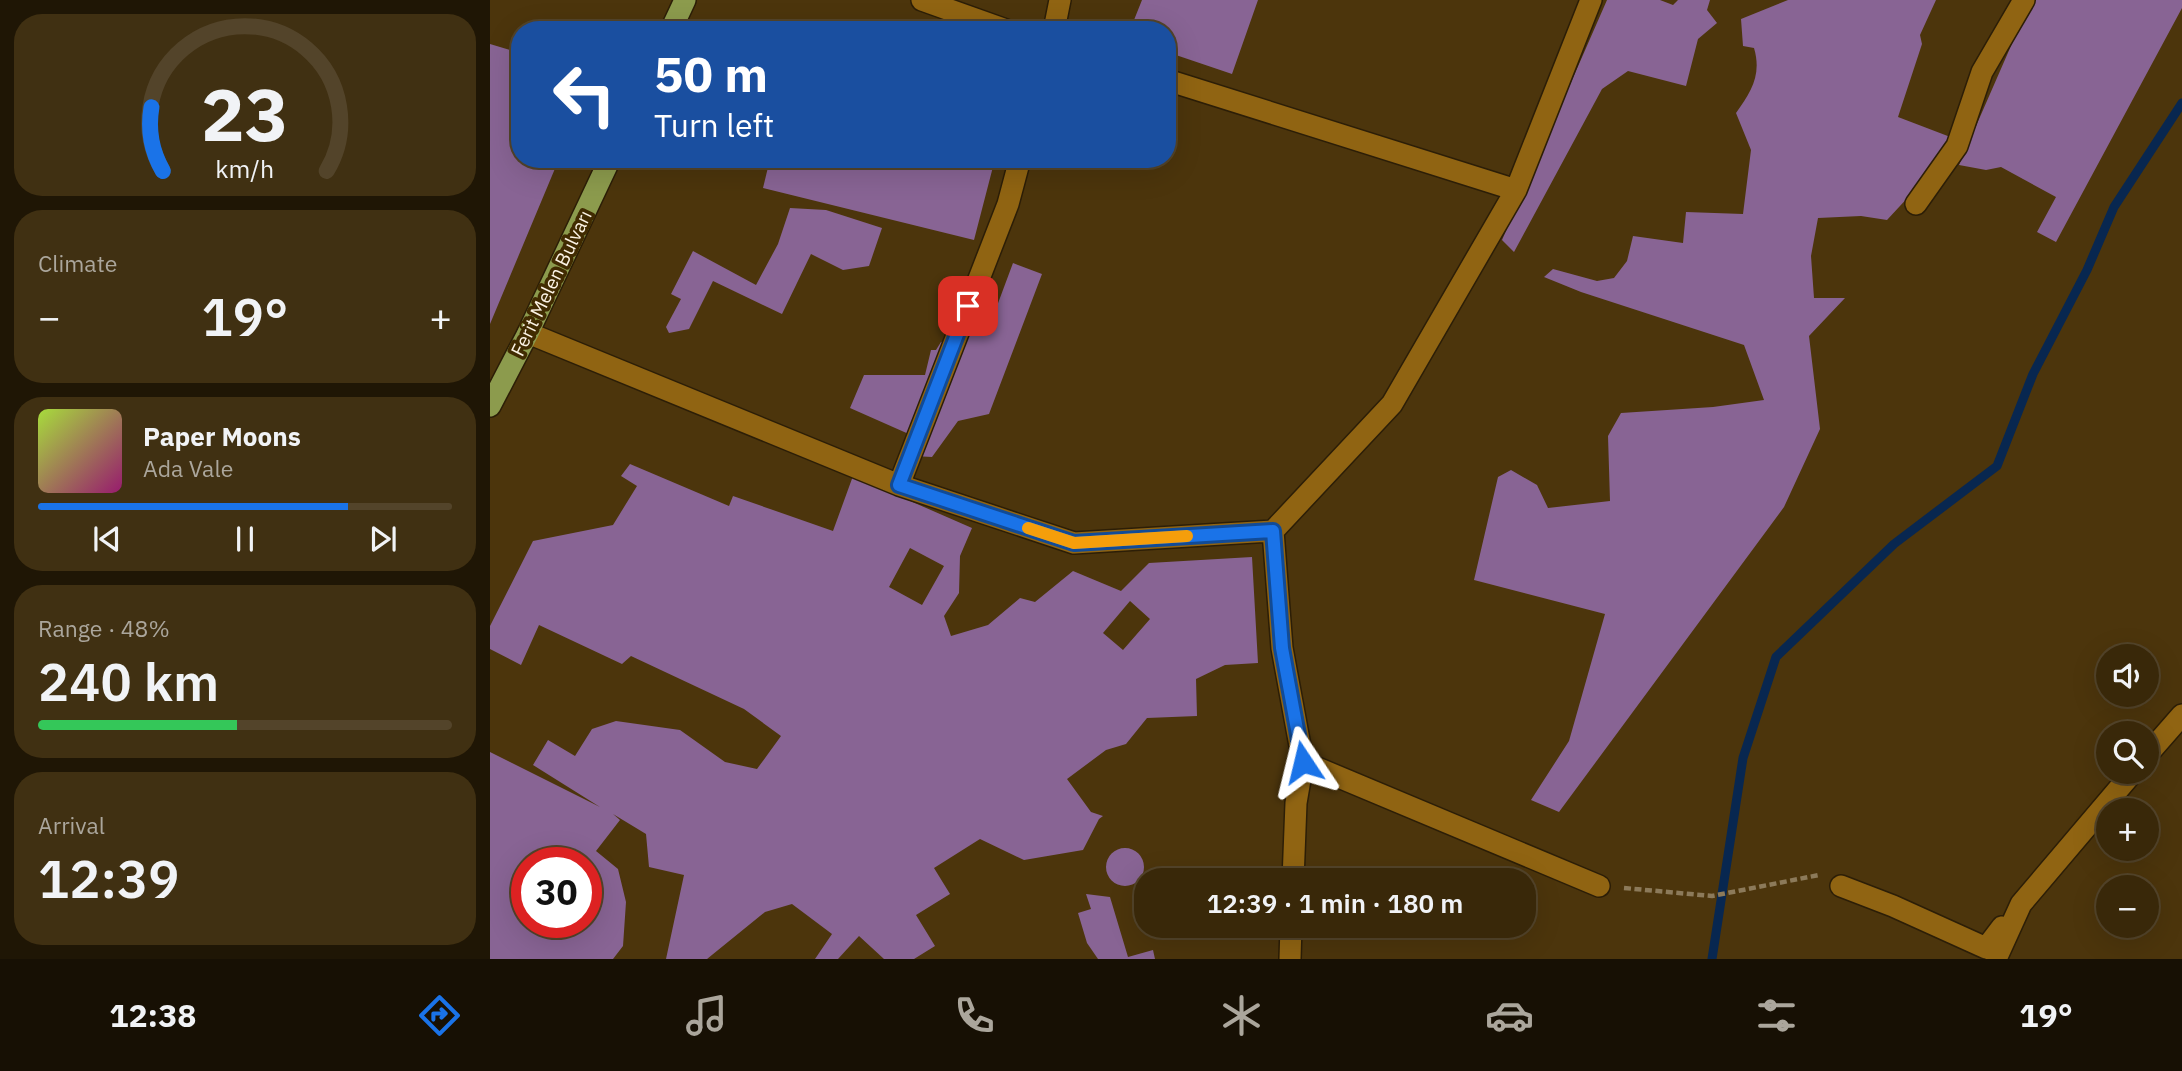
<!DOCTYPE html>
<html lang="en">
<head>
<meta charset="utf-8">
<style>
	body { margin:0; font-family:"IBM Plex Sans",sans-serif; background:#403012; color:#f1f3f6; height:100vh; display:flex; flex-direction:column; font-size:26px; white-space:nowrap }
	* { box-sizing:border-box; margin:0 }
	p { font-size:23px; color:#aba69c }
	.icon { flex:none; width:38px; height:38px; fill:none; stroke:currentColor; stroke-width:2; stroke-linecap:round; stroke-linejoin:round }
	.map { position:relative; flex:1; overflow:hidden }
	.sheet { display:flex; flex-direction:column; gap:14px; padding:14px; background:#1f1605; width:490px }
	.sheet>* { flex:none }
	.banner { position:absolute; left:21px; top:21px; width:665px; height:147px; border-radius:28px; box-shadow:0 7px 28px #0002,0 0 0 2px #53442a; background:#1a4fa0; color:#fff; overflow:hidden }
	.tools { position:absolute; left:1606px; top:644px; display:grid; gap:14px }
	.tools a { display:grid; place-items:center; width:63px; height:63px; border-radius:50%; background:#392809; box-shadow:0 7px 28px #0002,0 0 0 2px #53442a; font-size:35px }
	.speed { position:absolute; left:21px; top:847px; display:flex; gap:14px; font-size:35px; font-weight:700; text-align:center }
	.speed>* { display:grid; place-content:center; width:91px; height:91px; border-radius:50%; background:#392809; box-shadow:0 7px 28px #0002,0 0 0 2px #53442a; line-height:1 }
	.speed .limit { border:10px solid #d22; background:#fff; color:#111 }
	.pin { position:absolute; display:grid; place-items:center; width:60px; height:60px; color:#fff; margin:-30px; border-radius:14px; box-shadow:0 4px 10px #0006 }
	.me { position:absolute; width:77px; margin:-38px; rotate:350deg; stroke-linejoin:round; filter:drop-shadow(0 0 5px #0008) }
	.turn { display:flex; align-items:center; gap:24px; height:147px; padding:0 28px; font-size:32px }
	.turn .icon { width:91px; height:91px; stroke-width:2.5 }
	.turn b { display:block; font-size:49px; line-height:60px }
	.big { font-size:52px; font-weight:600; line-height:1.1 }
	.sheet .tile { flex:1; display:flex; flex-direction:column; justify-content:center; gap:10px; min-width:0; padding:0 24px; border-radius:28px; background:#403012 }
	.sheet .dial { align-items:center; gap:0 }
	.dial svg { height:182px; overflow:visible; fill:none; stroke:#53442a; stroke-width:7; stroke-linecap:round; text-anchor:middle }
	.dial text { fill:#f1f3f6; stroke:none }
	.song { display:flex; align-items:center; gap:21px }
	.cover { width:84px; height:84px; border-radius:10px; background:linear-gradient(135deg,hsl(80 70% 55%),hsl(320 70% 35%)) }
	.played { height:7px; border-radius:4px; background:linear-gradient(90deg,#1a73e8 75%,#53442a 75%) }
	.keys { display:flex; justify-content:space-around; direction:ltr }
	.heat { display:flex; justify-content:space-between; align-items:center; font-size:38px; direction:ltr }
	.charge { height:10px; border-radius:5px; background:linear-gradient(90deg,#34c759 48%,#53442a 0) }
	.trip { position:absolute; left:644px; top:868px; width:402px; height:70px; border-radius:28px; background:#392809; box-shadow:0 7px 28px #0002,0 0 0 2px #53442a; font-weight:600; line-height:70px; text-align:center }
	.menu { display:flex; height:112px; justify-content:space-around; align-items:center; background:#171004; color:#aba69c }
	.menu .icon { width:49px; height:49px }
	.menu .on { color:#1a73e8 }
	.menu b { font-size:32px; color:#f1f3f6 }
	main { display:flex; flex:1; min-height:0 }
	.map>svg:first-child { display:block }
	.forest { fill:#886494; fill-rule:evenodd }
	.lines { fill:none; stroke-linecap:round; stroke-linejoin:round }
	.stream { stroke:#082750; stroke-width:9 }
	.minor-casing { stroke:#2c1e07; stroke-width:24 }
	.major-casing { stroke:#2c1e07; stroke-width:24 }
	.path { stroke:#8c7a5a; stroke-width:4.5; stroke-dasharray:7 3.5; stroke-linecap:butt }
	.minor { stroke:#906412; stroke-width:21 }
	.major { stroke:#8c9b4d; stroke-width:21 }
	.route-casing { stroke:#114b97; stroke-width:18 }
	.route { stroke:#1a73e8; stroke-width:12 }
	.slow { stroke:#f59e0b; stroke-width:12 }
	.labels { text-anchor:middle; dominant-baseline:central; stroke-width:7; stroke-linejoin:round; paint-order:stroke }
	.street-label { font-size:19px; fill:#fcf3e5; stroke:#412b01 }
</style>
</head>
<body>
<main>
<section class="sheet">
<div class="tile dial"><svg viewBox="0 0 100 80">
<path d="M14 69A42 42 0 1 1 86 69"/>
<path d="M14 69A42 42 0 0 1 9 41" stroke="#1a73e8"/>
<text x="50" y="56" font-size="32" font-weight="700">23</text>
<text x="50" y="72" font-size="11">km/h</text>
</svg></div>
<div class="tile"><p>Climate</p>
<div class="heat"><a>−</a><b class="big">19°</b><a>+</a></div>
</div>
<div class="tile">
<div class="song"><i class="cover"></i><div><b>Paper Moons</b><p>Ada Vale</p></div></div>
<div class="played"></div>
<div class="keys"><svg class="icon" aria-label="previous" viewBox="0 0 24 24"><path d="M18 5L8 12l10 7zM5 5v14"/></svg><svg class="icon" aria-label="pause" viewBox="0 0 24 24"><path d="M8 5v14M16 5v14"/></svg><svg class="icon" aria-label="next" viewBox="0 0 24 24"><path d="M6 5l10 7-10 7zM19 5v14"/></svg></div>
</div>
<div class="tile"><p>Range · 48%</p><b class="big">240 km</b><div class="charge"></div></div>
<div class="tile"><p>Arrival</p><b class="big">12:39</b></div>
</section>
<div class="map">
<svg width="1692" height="959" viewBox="0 0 1692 959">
	<rect width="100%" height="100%" fill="#4c350c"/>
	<path class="forest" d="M652 0H768L742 74 677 52V30H640Z
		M1117 0H1170L1183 5 1188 0H1220L1217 10 1227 23 1208 39 1196 86 1138 71 1112 89 1024 252 1012 240Z
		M1298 0H1446L1430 35 1432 44 1408 117 1463 138 1447 166 1397 220 1371 216 1328 218 1321 256 1324 298H1355L1319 336 1330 429 1294 507 1069 812 1041 800 1079 741 1115 614 984 580 1008 477 1021 470 1047 485 1058 508 1120 501 1118 436 1131 413 1223 407 1274 400 1254 345 1091 292 1054 277 1063 269 1107 281 1124 278 1137 261 1143 236 1193 243 1196 212 1253 214 1261 150 1246 113C1261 92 1272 75 1264 48L1253 46 1251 19Z
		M1541 0H1692V8L1566 242 1547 232 1566 197 1511 167 1496 170 1469 165Z
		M0 44 30 53V159H69L0 324Z
		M280 159H505L484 240 273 188Z
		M300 208 336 210 392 228 379 266 353 270 321 254 292 314 223 281 199 329 179 333 176 327 191 299 181 294 203 251 266 285 288 244Z
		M523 263 552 274 499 414 468 421 442 457 424 456 481 316 504 314Z
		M462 340 421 435 360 408 374 375H435L441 350H446L451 342Z
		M140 464 239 506 243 496 343 531 363 476 482 528 470 556 469 593 454 616 461 636 498 625 530 598 545 602 583 571 631 591 659 563 762 557 768 663 735 665 706 679 707 716 657 718 636 744 616 750 577 779 601 812 613 816 609 819 593 850 534 860 490 839 444 868 460 894 426 915 445 946 424 959H394L369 936 348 959H325L342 934 302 904 275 912 217 959H176L194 875 159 867 156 834 123 814 130 820 106 851 128 869 136 902 133 946 123 959H0V752L110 807 43 765 58 740 85 756 102 729 126 721 190 730 235 762 267 769 291 736 254 709 141 656 132 664 49 625 31 665 0 649V626L43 541 123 525 147 486 131 476ZM420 548 454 566 432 605 399 587ZM640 601 660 619 633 650 613 633ZM37 863H96V922H37Z
		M616 867a19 19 0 1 1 38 0a19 19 0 1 1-38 0Z
		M596 894 620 897 638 957 663 950 665 959H608L597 943 588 913 601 909Z"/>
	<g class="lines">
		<path class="stream" d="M1222 959 1253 758 1286 657 1404 544 1507 466 1543 374 1597 270 1624 207 1692 103"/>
		<g class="minor-casing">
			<path id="minor" d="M432 0 516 30
				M564 30 570 0
				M677 80 1026 190
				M1426 204 1467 146 1492 72 1534 0
				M38 333 409 485 584 543 783 531 902 404 1026 190 1101 0
				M409 485 518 204 530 159
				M783 531 792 648 813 762 806 803 803 880
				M1657 755 1692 715
				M813 762 1109 886
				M1351 886 1403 906 1496 948 1512 927
				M800 959 801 926
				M1506 959 1531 904 1643 772"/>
		</g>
		<g class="major-casing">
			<path id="major" d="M181 30 195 0
				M0 406 38 333 120 159"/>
		</g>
		<path class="path" d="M1134 888 1222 896 1329 875"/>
		<use href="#minor" class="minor"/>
		<use href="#major" class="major"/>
	</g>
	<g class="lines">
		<g class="route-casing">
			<path id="route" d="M478 306 409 485 584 543 783 531 792 648 813 762"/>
		</g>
		<use href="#route" class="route"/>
		<path class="slow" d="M538 528 584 543 697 536"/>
	</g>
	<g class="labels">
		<g class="street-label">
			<text transform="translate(61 283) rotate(-64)">Ferit Melen Bulvarı</text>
		</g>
	</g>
</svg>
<div class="tools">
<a><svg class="icon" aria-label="sound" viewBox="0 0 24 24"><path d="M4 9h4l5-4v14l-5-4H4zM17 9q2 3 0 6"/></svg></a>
<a><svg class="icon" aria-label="search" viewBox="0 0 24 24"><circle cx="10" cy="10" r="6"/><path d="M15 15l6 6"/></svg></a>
<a>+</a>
<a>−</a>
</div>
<div class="speed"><div class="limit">30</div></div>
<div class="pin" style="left:478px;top:306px;background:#d93025"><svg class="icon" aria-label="arrive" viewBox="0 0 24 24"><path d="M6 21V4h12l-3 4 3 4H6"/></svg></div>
<svg class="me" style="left:813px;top:762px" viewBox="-20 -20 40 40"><path d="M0-17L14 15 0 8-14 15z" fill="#1a73e8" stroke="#fff" stroke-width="4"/></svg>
<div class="trip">12:39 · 1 min · 180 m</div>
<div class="banner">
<div class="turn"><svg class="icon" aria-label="left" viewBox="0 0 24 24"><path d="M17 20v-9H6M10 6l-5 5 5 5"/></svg><div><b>50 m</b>Turn left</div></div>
</div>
</div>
</main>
<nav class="menu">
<b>12:38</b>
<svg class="icon on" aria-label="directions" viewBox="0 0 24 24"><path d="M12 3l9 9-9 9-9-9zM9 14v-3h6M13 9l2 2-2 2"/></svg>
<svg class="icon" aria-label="music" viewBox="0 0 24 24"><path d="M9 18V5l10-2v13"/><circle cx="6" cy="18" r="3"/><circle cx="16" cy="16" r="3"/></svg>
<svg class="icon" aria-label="phone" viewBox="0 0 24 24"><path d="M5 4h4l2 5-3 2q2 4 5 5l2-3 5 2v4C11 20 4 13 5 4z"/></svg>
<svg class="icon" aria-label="climate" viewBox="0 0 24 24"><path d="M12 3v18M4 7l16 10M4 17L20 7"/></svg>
<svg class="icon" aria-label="car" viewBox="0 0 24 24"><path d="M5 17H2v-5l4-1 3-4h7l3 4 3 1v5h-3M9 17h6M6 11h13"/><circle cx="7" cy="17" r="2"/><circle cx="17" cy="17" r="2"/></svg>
<svg class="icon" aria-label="filters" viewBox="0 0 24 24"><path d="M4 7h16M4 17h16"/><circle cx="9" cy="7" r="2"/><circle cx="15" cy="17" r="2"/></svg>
<b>19°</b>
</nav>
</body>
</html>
